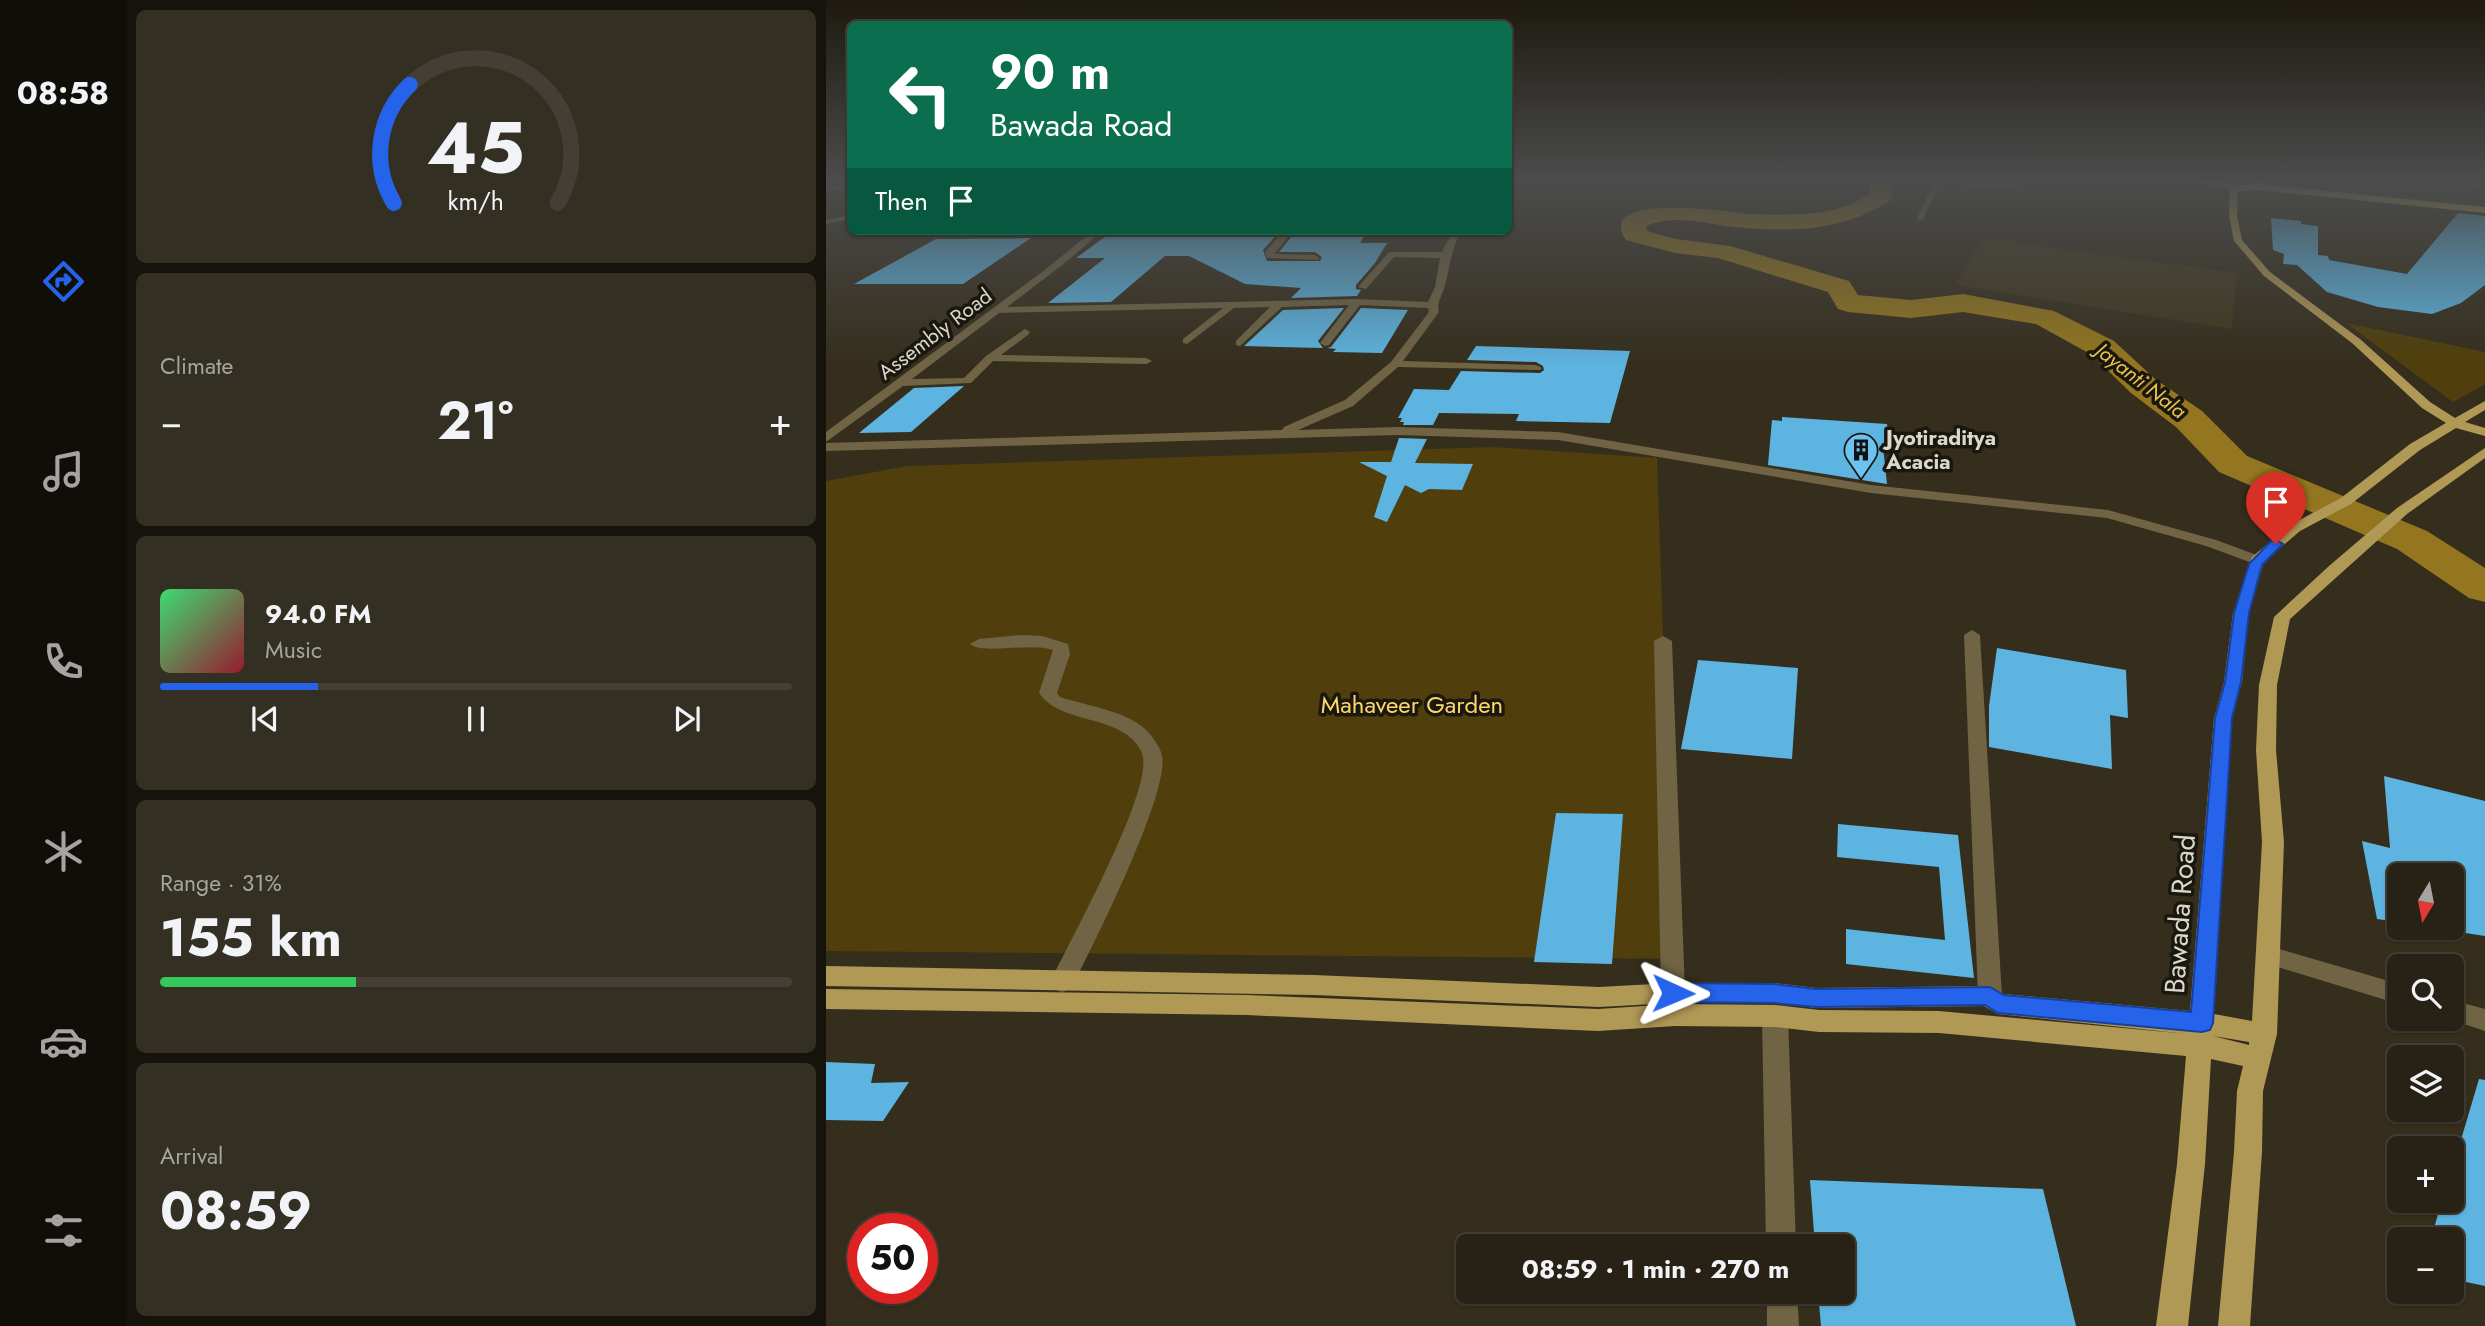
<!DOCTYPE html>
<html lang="en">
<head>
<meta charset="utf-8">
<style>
	body { margin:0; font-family:Jost,sans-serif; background:#342f23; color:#f1f3f6; height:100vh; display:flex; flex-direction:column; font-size:26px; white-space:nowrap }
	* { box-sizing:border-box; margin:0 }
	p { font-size:23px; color:#a5a4a1 }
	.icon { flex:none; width:38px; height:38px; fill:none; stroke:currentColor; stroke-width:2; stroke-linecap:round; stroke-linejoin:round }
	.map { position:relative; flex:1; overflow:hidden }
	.side { display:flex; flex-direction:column; gap:10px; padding:10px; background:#16130c; width:700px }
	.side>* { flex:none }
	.guide { position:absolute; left:21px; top:21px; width:665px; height:214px; border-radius:10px; box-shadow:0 2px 5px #0004,0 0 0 2px #443f35; background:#0b6e4f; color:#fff; overflow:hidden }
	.needle { width:46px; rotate:190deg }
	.fabs { position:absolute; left:1561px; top:863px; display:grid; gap:14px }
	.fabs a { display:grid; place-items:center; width:77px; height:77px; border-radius:10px; background:#282216; box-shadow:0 2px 5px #0004,0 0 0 2px #443f35; font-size:35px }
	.speed { position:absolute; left:21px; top:1213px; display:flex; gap:14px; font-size:35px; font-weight:700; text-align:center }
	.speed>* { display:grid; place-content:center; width:91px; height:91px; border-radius:50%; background:#282216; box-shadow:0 2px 5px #0004,0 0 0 2px #443f35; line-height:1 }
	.speed .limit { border:10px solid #d22; background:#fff; color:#111 }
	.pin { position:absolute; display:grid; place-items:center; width:60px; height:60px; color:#fff; margin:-72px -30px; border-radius:50% 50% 50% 0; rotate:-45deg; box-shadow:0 0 7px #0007 }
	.pin .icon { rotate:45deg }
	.me { position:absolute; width:77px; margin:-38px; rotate:91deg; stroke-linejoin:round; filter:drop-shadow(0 0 5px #0008) }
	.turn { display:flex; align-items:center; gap:24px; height:147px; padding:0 28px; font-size:32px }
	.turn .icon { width:91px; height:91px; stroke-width:2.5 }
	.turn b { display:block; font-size:49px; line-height:60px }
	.then { display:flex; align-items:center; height:66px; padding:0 28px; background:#0003; gap:14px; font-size:26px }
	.big { font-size:52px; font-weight:700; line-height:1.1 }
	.side .card { flex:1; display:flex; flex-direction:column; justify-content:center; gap:10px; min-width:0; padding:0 24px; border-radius:10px; background:#342f23 }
	.side .dial { align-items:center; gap:0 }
	.dial svg { height:182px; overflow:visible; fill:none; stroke:#443f35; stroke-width:7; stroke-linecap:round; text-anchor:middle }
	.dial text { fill:#f1f3f6; stroke:none }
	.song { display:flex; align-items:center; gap:21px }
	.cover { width:84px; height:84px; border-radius:10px; background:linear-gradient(135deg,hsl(140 70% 55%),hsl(350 70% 35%)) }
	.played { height:7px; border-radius:4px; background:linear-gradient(90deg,#2563eb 25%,#443f35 25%) }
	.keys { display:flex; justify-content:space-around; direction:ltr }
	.heat { display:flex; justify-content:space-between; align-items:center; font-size:38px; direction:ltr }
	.charge { height:10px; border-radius:5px; background:linear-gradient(90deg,#34c759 31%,#443f35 0) }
	.trip { position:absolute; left:630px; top:1234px; width:399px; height:70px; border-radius:10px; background:#282216; box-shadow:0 2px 5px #0004,0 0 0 2px #443f35; font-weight:700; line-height:70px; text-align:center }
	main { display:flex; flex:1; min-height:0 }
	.dock { display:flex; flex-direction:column; width:126px; justify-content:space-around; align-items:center; background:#100e09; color:#a5a4a1 }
	.dock .icon { width:49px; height:49px }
	.dock .current { color:#2563eb }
	.dock b { font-size:32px; color:#f1f3f6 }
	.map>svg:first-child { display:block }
	.built { fill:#40371f }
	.green { fill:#503f0c }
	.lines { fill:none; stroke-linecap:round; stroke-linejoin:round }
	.river { fill:#93761f; fill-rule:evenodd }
	.building { fill:#5db4e1 }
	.minor { fill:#706445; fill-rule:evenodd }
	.major { fill:#b09855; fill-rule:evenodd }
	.highway { fill:#caac5a; fill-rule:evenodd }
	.route { fill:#2563eb; stroke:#184099; stroke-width:2 }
	.labels { text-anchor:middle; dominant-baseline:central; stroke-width:7; stroke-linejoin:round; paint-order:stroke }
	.far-street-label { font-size:21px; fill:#dbd7cc; stroke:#1a170f }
	.far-water-label { font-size:21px; font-style:italic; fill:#e7c04e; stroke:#1a170f }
	.far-poi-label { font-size:21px; font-weight:bold; fill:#dbd7cc; stroke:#1a170f; text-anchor:start }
	.park-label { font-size:24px; fill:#ffd767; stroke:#1a170f }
	.near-street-label { font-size:28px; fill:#dbd7cc; stroke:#1a170f }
</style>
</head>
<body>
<main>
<nav class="dock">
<b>08:58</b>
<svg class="icon current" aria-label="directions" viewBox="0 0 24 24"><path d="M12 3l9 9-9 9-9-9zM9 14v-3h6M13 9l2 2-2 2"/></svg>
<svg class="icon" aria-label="music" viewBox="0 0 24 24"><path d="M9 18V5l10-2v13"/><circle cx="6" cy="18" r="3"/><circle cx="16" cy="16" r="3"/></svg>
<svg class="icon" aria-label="phone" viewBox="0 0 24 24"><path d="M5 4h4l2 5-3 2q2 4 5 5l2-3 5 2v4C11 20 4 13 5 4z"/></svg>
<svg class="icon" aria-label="climate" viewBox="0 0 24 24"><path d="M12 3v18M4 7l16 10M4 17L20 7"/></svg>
<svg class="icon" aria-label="car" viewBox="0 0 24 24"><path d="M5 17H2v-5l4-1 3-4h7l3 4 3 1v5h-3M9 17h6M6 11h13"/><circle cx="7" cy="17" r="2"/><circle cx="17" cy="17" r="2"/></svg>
<svg class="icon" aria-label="filters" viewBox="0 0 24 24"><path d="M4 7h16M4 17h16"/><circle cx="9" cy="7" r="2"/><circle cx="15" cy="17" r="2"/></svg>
</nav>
<section class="side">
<div class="card dial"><svg viewBox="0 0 100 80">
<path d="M14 69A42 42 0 1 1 86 69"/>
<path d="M14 69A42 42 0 0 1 21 17" stroke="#2563eb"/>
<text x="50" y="56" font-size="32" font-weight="700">45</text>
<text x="50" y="72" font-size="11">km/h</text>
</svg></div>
<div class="card"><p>Climate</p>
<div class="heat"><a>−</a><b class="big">21°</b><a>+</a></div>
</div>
<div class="card">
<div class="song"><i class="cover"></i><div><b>94.0 FM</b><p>Music</p></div></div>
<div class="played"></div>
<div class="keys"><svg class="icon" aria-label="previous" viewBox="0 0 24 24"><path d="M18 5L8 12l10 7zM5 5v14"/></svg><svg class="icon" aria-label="pause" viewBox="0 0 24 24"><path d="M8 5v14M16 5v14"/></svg><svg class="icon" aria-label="next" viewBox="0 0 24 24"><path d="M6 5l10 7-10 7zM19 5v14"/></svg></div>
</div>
<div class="card"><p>Range · 31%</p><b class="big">155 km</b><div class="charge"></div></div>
<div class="card"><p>Arrival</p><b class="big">08:59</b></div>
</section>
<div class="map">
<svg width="1659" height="1326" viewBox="0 0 1659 1326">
	<rect width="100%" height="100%" fill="#352e1d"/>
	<path class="built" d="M1432 180H1659V207L1465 188 1438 184Z
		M1157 238 1411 273 1406 329 1129 285Z"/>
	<path class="green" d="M1520 323 1659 352V384L1627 402Z
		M667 447 831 458 848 959 0 951V481L82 466Z"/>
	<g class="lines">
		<path class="river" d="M1045 180H1065C1066 185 1067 192 1066 197 1064 203 1054 206 1049 209 1006 233 948 232 900 226 873 222 846 215 820 226L821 231 850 239 904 246 1023 281 1032 295 1085 300 1137 294 1228 311 1288 341 1329 379 1376 411 1421 456 1601 531 1659 568V602L1643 598 1571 549 1393 472 1350 427 1305 393 1266 355 1210 324 1137 312 1085 318 1022 312 1012 309 1002 292 892 258 849 253 800 240C766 190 909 213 924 214 946 215 967 215 989 213 1010 211 1026 204 1044 194Z"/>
	</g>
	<path class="building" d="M1632 213 1659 216V285L1635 303 1606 314 1552 307 1501 292 1471 265 1457 264 1458 254 1447 250 1445 218 1475 221V224L1492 226V255L1502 256 1503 260 1581 274Z
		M287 231H454L437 250 441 261H494L496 257 489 252H453L470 231H541L534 243H561L549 263 530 285V289L535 290 531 296 465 298 475 288 419 284 363 256H339L285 302 222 303 279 258H250Z
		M205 238 137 284H28L110 239Z
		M518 308 492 341 497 348 418 346 457 310Z
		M535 308 582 310 556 353 507 352 510 349 501 348 505 347Z
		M650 346 804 351 784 423 690 421 693 414 613 413 607 425H577L578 422H574L576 418H572L588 389 623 390 635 371 714 373 718 370 717 366 710 362 641 360Z
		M138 386 85 432 33 433 88 388Z
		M956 417 1061 424 1064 447H1057L1061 484 942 465 946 420 956 421Z
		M573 438 601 439 589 463 647 464 636 490 603 489 595 493 579 485 561 522 548 517 561 476 533 462H565Z
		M1171 648 1300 670 1302 718 1284 715 1286 769 1163 747V706Z
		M872 660 972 668 966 759 855 749Z
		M1558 776 1659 801V936L1626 931V875H1573V922L1551 919 1536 841 1564 848Z
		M730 813 797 814 786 964 708 962Z
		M1012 824 1132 835 1148 978 1020 964V929L1119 940 1113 867 1011 857Z
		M0 1062 49 1064 45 1083 83 1082 57 1121 0 1120Z
		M1653 1079 1659 1080V1286L1626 1279V1239H1605L1616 1200H1626V1170Z
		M984 1180 1217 1189 1250 1326H995L992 1292H1017V1246H989Z"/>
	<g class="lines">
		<path class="minor" d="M1108 180 1189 185 1193 187 1189 189 1114 183 1097 219 1090 221Z
			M1525 180H1533L1535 182 1531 184Z
			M1579 180 1659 182V186L1582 182Z
			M0 186H24V190H0Z
			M24 215V219L0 224V220Z
			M267 231H276L240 262 181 307 531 299 602 302 609 287 614 258 568 257 540 289 532 287 563 252H616L627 231H635C624 254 625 262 619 285 617 295 610 302 613 312L577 361 710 365 716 368 714 370 572 367 527 406 472 430 571 427 732 432 1045 485 1282 510 1390 540 1436 557 1439 560 1431 565 1426 563 1380 546 1281 518 1045 493 732 440 571 435 0 451V443L456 430 458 427 519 400 565 362 603 312 602 308 534 305 503 345 499 346 494 343 523 305 456 307 414 346 410 345V341L444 307 408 308 361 344 357 343V339L397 308 173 313 86 379 138 378 160 356 199 329 204 332 203 334 175 355 320 358 326 361 320 364 167 361 145 383 77 386 0 442V432L216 272Z
			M458 231H467L448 254 489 255 493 258 492 260 441 258 439 252Z
			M1146 630 1154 635 1176 996 1173 1003 1164 1006 1155 1003 1152 996 1138 635Z
			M195 635 216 636 242 644 244 654 231 693 234 697C261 706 304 711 323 733 328 739 335 749 336 756 344 793 265 950 245 989L236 992 227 989 224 982C244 941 324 796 317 757 316 751 311 743 306 739 280 715 233 722 213 693L227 650C206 642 155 655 144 644L153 639Z
			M837 636 846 641 859 993 856 1000 847 1003 838 1000 835 993 828 641Z
			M1443 946 1573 984V1004L1435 962 1431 955 1435 948Z
			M1626 1000 1659 1009V1031L1620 1018H1626Z
			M949 1005 958 1009 962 1016 970 1246H940L936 1016 940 1009Z
			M941 1292H971L973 1326H941Z"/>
		<path class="major" d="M1408 185 1412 187 1411 216 1416 240 1444 272 1534 339 1604 402 1629 418 1659 401V410L1639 422 1659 428V436L1630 428 1594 450 1525 504 1474 531 1438 562 1423 613 1416 682 1406 718 1388 1014 1426 1021 1436 842 1430 750 1433 685 1448 617 1503 566 1571 508 1659 448V458L1581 514 1464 619 1451 685 1450 750 1458 842 1451 1034 1437 1091 1436 1152 1424 1326H1392L1408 1152 1411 1091 1417 1066 1385 1059 1379 1164 1362 1326H1330L1351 1164 1360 1056 1113 1033 993 1032 949 1027 849 1026 772 1031 421 1015 0 1009V989L421 995 772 1009 849 1004 949 1005 993 1010 1113 1011 1362 1034 1172 1014 1158 1006 990 1008 948 1003H847L773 1007 488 995 0 986V966L488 975 773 987 847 983H948L990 988 1164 986 1178 994 1364 1011 1388 718 1398 682 1407 613 1426 557 1464 525 1515 498 1584 444 1620 423 1596 408 1526 343 1438 276 1408 241 1403 216 1404 187ZM1387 1036 1423 1042V1045Z"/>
		<path class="highway" d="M1362 180H1393L1412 185 1432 184 1430 180H1438L1442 185 1659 207V213L1432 190 1412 191Z"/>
	</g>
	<linearGradient id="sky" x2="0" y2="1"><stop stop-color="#1d1910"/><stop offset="0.49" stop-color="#4b4c4c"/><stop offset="1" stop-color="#4b4c4c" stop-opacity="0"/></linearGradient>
	<rect width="1659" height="366" fill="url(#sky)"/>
	<path class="route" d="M1450 540 1457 544 1436 565 1423 613 1415 682 1406 718 1387 1023 1384 1030 1376 1032 1172 1013 1159 1005 990 1007 948 1003 847 1002 839 999 836 993 839 986 847 983 948 984 990 989 1164 987 1178 995 1365 1012 1389 718 1399 682 1408 613 1423 564 1445 541Z"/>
	<defs>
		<g id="building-pin" transform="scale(1.75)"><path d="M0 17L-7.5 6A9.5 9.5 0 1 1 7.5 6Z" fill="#6bc3f2" stroke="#1a170f"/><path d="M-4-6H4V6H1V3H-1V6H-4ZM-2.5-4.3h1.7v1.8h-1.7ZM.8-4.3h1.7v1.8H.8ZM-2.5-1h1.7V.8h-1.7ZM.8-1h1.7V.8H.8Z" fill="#111"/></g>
	</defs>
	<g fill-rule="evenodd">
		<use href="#building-pin" x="1035" y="450"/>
	</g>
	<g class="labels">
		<g class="far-street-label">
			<text transform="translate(109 334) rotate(-37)">Assembly Road</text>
		</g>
		<g class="far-water-label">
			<text transform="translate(1315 381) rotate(38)">Jayanti Nala</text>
		</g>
		<g class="far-poi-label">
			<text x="1060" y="438">Jyotiraditya<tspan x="1060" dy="24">Acacia</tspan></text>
		</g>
		<g class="park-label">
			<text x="586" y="704">Mahaveer Garden</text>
		</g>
		<g class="near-street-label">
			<text transform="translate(1354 914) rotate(-86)">Bawada Road</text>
		</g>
	</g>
</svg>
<div class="fabs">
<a><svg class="needle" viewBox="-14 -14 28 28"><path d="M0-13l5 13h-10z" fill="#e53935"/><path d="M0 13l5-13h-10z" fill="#a5a4a1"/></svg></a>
<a><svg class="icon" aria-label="search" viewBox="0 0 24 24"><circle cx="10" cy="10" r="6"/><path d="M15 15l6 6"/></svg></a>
<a><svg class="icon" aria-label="layers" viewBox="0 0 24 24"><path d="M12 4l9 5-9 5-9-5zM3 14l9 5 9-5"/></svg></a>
<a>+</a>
<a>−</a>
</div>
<div class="speed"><div class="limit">50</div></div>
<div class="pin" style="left:1450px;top:544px;background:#d93025"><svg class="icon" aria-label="arrive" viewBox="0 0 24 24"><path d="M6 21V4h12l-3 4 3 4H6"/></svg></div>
<svg class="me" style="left:847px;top:993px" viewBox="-20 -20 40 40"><path d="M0-17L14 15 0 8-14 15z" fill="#2563eb" stroke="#fff" stroke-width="4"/></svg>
<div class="trip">08:59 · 1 min · 270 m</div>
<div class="guide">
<div class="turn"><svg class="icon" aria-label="left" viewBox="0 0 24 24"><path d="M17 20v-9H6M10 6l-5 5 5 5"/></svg><div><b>90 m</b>Bawada Road</div></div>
<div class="then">Then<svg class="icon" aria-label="arrive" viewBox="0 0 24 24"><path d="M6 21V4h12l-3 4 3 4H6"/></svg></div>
</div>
</div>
</main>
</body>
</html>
